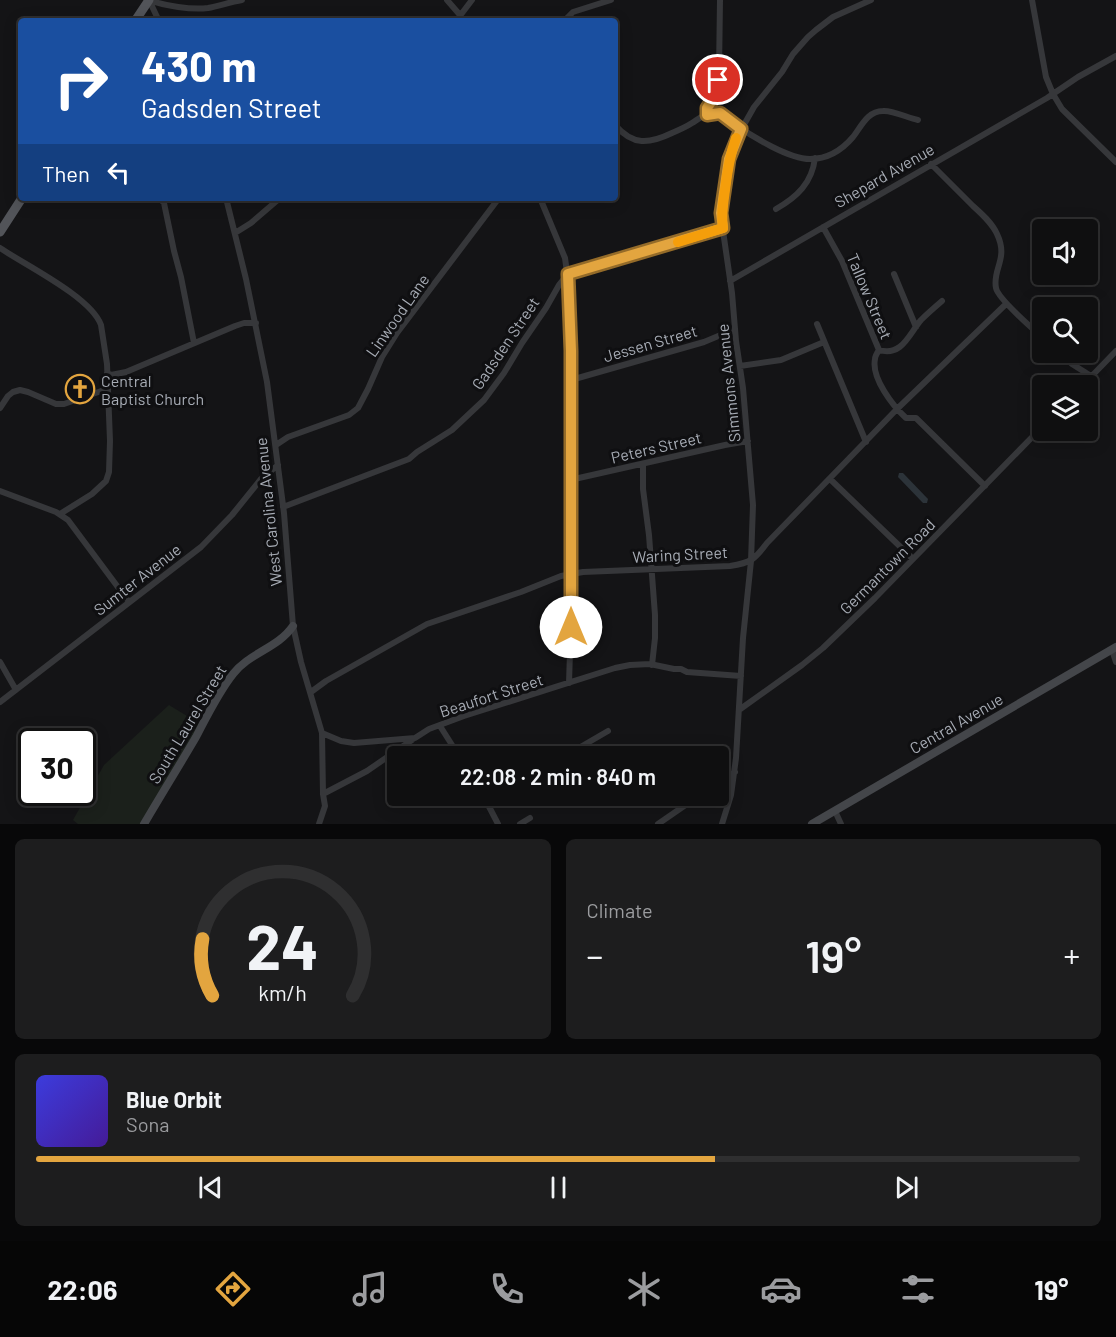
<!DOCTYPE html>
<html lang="en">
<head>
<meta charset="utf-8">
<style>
	body { margin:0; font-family:Barlow,sans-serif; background:#1d1d1e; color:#f1f3f6; height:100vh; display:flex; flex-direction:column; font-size:22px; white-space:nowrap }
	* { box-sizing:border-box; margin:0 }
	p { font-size:20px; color:#9b9c9f }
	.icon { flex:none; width:33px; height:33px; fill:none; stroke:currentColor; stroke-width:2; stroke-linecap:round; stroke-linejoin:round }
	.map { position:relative; height:824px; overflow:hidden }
	.drawer { display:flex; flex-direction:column; gap:15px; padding:15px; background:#080809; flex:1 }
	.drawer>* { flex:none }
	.guide { position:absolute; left:18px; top:18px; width:600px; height:183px; border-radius:6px; box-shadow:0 3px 15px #0003,0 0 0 2px #2f2f30; background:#1a4fa0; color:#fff; overflow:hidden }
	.controls { position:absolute; left:1032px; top:219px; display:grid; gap:12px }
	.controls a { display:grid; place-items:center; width:66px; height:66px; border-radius:6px; background:#0f0f10; box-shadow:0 3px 15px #0003,0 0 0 2px #2f2f30; font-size:30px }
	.speed { position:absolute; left:18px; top:728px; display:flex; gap:12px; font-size:30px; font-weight:700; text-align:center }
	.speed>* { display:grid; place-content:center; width:78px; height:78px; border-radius:50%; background:#0f0f10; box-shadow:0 3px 15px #0003,0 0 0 2px #2f2f30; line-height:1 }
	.speed .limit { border:3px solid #111; border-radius:9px; background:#fff; color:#111 }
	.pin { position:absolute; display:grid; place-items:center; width:51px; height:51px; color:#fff; margin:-26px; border:3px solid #fff; border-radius:50%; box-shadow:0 2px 6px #0007 }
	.me { position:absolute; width:66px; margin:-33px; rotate:0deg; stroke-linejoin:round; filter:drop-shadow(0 0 4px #0008) }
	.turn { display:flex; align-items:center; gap:21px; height:126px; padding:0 24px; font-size:27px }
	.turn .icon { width:78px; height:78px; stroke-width:2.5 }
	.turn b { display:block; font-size:42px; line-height:51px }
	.then { display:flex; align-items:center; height:57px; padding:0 24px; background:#0003; gap:12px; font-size:22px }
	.big { font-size:45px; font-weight:600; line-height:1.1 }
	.drawer .tile { flex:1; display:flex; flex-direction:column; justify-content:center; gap:9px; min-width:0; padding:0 21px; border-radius:9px; background:#1d1d1e }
	.drawer .dial { align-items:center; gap:0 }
	.dial svg { height:156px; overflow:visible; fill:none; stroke:#2f2f30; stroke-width:7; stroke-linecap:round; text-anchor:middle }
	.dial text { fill:#f1f3f6; stroke:none }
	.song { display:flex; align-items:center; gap:18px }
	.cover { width:72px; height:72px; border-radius:9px; background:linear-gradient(135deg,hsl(240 70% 55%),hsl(260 70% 35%)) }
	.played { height:6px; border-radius:3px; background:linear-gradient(90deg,#e3a53f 65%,#2f2f30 65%) }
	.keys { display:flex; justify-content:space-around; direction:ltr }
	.heat { display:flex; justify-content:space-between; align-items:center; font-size:33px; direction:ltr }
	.drawer .tiles { flex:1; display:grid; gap:15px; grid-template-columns:1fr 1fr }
	.tile:last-child { grid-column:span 2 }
	.trip { position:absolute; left:387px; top:746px; width:342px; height:60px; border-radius:6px; background:#0f0f10; box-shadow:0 3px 15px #0003,0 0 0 2px #2f2f30; font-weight:600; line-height:60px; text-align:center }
	.dock { display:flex; height:96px; justify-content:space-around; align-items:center; background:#060606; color:#9b9c9f }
	.dock .icon { width:42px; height:42px }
	.dock .active { color:#e3a53f }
	.dock b { font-size:27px; color:#f1f3f6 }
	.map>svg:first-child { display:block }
	.green { fill:#1b201b }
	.water { fill:#2c3339 }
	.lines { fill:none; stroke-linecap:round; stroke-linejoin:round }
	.street { stroke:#36373a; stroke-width:6 }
	.secondary { stroke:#44464a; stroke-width:8 }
	.primary { stroke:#525459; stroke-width:9 }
	.route-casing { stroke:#946b29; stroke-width:15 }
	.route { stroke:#e3a53f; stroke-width:10 }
	.slow { stroke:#f59e0b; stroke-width:10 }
	.labels { text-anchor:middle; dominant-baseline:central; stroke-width:6; stroke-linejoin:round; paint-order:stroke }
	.street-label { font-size:16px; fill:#a7acb5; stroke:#0f0f11 }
	.poi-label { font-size:16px; fill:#a7acb5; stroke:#0f0f11; text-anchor:start }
</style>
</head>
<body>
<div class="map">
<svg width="1116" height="824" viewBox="0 0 1116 824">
	<rect width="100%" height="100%" fill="#141416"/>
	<path class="green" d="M169 705 200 724 141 824H78L73 820 104 765Z"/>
	<path class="water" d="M899 473H903L928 499 927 503H923L898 477Z"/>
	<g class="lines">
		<path class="street" d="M149 0C165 6 191 10 208 8 219 6 230 2 242 0
			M149 0 159 21
			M447 0 460 15
			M1032 0 1046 77 1053 94 1062 109 1116 162
			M456 21 472 0
			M564 21 573 12 611 0
			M707 115V108L715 96 719 72 720 0
			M615 125C633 146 649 144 672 133 679 130 686 127 692 123 700 118 707 112 717 113 724 113 730 122 736 125 753 137 789 159 810 159 827 159 842 150 853 137 861 127 867 111 883 111 892 110 908 118 918 120
			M931 164C945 178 959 192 973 206 982 214 992 223 997 234 1009 259 992 269 996 288 998 299 1032 328 1042 337
			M226 198 246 279 267 382 284 513 293 626 301 662 322 733 323 794 325 806 319 824
			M540 198 565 258 569 287 571 371 570 553 571 621 569 683
			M160 199 164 203 174 251 181 277 194 343
			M776 209C797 197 812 183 815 158
			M823 227 842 261 879 350C877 353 875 356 875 359 871 378 893 406 906 418H916L985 486
			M235 233 251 223 280 198
			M0 248C25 265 91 297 101 325L107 364 110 441 109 472 106 481 92 494 60 514
			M894 274 916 327
			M730 281 1047 98 1078 77 1116 56
			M817 324 866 442
			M879 350C902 357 909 334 921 320 928 313 935 307 942 301
			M1058 352 1072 364 1091 376
			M740 366 781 360 824 342
			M107 373 111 375 126 372 235 326 244 323H256
			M571 380 704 342 735 329
			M1082 386 1116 351
			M0 408 8 396 13 392 20 390 28 392 56 404H64L107 389
			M276 445 288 437 349 415 358 408 368 389 382 357 397 333 499 198
			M643 464V489L649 535 655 615V638L652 665
			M830 479 913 559
			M570 480 725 445 748 441
			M0 491 56 512 68 520 129 602
			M283 507 409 459 417 452 452 430 484 400 504 373 522 343 546 308 559 285 568 274 723 228
			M1112 650 1116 662
			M0 662 16 690
			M311 692 326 681 427 624 521 592 561 576 583 572 730 566C751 563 755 559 767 543L897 409 1006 304
			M0 702 201 547 232 515 261 479 278 465
			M739 710 802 665 823 648 875 598 1042 427
			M440 726 459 756
			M322 733 341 741 354 743 415 738 429 729 464 716 615 668 630 665 650 664 674 669H681L687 672 741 676
			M565 756 608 731
			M718 783 735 772
			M323 794 367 771 412 740
			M483 795 498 824
			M835 811 841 824
			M520 824 530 818
			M658 824 700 795
			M722 824 731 795 736 758 743 638 751 561 753 505 743 388 736 341 732 293 721 217 729 159 737 137 754 107 782 72 793 54 808 37 816 30 833 17 871 0"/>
		<path class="secondary" d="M144 824C161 795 179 766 196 737 207 716 218 693 233 674 249 653 278 648 293 626
			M812 824 1116 647"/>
		<path class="primary" d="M135 21 149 0
			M0 232 22 198"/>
	</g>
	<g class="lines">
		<g class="route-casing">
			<path id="route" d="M571 627V351L568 274 723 228 721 213 729 159 741 129 720 113 707 115V108L715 96 718 80"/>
		</g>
		<use href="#route" class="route"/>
		<path class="slow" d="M678 242 723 228C721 215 723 203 725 190 727 172 730 155 736 138"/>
	</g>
	<defs>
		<g id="church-ring" transform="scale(1.5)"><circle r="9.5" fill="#0f0f11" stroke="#e3a53f" stroke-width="1.5"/><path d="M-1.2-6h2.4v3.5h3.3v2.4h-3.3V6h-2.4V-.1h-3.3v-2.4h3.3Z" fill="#e3a53f"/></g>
	</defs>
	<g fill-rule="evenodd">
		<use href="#church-ring" x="80" y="389"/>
	</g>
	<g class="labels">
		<g class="street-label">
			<text transform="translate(884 175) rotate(-30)">Shepard Avenue</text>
			<text transform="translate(870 296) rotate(67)">Tallow Street</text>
			<text transform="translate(397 315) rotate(-55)">Linwood Lane</text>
			<text transform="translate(505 343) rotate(-56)">Gadsden Street</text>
			<text transform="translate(650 343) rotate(-16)">Jessen Street</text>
			<text transform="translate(728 383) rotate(-96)">Simmons Avenue</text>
			<text transform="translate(656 447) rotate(-13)">Peters Street</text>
			<text transform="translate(268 512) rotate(-96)">West Carolina Avenue</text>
			<text transform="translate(680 554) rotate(-3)">Waring Street</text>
			<text transform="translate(887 566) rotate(-45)">Germantown Road</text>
			<text transform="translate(137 579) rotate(-38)">Sumter Avenue</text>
			<text transform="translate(491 695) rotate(-18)">Beaufort Street</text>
			<text transform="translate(956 723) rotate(-30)">Central Avenue</text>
			<text transform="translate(187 724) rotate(-59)">South Laurel Street</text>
		</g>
		<g class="poi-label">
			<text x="101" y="380">Central<tspan x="101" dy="18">Baptist Church</tspan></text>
		</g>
	</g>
</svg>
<div class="controls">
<a><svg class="icon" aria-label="sound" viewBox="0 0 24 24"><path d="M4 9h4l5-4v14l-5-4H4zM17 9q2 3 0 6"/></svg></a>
<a><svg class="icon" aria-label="search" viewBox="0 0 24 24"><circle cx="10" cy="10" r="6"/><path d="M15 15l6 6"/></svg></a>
<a><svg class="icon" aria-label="layers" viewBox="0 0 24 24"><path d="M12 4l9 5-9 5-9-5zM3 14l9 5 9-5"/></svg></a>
</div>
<div class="speed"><div class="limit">30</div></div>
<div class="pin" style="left:718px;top:80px;background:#d93025"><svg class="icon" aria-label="arrive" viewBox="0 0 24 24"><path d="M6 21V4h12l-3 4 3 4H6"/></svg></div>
<svg class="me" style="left:571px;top:627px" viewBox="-20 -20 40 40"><circle r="19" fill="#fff"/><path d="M0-13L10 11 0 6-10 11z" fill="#e3a53f"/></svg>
<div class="trip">22:08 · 2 min · 840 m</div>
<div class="guide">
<div class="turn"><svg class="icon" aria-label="right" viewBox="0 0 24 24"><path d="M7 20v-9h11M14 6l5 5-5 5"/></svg><div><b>430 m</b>Gadsden Street</div></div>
<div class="then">Then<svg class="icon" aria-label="left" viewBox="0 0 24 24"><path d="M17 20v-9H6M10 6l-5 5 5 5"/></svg></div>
</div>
</div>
<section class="drawer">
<div class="tiles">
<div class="tile dial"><svg viewBox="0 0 100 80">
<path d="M14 69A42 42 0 1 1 86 69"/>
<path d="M14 69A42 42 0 0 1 9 40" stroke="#e3a53f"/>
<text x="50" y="56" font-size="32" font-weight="700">24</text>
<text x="50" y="72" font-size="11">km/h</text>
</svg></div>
<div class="tile"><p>Climate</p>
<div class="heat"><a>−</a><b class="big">19°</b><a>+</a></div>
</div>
<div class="tile">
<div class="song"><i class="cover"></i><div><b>Blue Orbit</b><p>Sona</p></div></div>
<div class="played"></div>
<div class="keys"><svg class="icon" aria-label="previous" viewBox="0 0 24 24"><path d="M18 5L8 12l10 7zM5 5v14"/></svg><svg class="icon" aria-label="pause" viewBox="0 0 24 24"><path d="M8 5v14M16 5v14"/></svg><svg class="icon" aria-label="next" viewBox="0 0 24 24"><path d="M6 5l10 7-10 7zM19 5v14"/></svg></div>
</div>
</div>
</section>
<nav class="dock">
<b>22:06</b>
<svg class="icon active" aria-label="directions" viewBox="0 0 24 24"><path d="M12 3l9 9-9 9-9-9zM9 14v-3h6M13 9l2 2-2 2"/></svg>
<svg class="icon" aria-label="music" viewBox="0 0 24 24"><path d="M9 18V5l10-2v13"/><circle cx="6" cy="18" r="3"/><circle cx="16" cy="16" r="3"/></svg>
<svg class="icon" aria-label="phone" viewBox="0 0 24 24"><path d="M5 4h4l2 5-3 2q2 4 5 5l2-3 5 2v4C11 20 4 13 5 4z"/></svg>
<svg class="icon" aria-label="climate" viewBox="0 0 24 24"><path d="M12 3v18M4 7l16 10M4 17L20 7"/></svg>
<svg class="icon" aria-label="car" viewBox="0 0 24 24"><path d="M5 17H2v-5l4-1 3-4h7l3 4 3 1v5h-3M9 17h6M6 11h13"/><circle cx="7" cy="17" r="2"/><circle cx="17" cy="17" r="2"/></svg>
<svg class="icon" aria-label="filters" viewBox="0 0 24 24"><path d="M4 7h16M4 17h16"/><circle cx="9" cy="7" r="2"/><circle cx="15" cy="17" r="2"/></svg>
<b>19°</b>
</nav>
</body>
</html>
